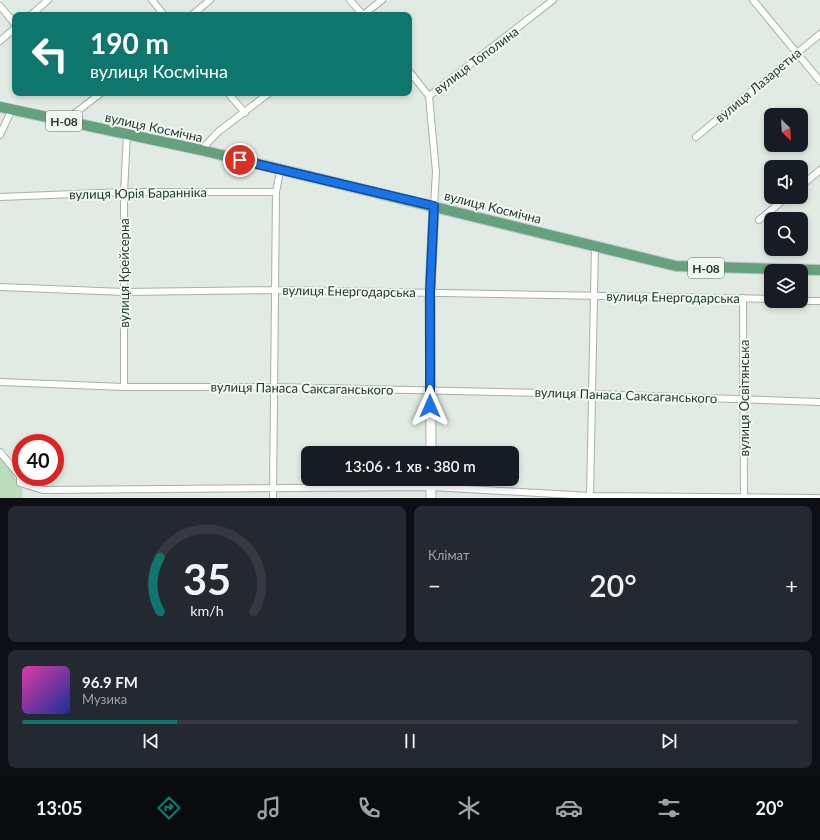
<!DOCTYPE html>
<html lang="uk">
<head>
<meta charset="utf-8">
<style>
	body { margin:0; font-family:Lato,sans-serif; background:#242831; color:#f1f3f6; height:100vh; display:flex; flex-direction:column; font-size:15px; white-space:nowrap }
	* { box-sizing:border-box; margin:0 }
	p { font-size:13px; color:#9ea1a6 }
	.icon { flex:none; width:22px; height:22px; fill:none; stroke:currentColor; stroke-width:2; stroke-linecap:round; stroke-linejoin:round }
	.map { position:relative; height:498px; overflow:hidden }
	.panel { display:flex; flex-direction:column; gap:8px; padding:8px; background:#0d0f14; flex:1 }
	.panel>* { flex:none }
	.banner { position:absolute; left:12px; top:12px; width:400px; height:84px; border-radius:8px; box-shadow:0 2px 6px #0003; background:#0f766e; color:#fff; overflow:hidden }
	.needle { width:26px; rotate:156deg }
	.buttons { position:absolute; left:764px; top:108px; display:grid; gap:8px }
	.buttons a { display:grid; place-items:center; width:44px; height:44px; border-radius:8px; background:#171b24; box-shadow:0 2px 6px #0003; font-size:20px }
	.speed { position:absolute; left:12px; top:434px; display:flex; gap:8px; font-size:20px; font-weight:700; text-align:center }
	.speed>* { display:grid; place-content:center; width:52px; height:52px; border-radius:50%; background:#171b24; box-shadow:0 2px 6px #0003; line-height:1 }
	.speed .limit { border:6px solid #d22; background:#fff; color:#111 }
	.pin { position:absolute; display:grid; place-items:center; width:34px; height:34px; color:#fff; margin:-17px; border:2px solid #fff; border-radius:50%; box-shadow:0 1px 4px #0007 }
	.me { position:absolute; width:44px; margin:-22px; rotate:0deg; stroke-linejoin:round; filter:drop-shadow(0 0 3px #0008) }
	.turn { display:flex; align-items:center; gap:14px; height:84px; padding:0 12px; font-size:18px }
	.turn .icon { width:52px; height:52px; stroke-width:2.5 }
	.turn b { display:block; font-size:28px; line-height:34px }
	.big { font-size:30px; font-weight:600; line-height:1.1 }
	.panel .tile { flex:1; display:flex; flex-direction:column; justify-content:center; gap:6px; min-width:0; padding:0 14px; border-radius:8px; background:#242831 }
	.panel .dial { align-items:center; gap:0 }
	.dial svg { height:104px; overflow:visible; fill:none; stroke:#363941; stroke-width:7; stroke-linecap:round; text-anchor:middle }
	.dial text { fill:#f1f3f6; stroke:none }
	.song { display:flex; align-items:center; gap:12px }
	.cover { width:48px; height:48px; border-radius:6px; background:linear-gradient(135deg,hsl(320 70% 55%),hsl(230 70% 35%)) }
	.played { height:4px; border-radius:2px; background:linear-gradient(90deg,#0f766e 20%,#363941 20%) }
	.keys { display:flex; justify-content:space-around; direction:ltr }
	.heat { display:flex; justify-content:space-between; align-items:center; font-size:22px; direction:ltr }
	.panel .tiles { flex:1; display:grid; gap:8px; grid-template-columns:1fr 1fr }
	.tile:last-child { grid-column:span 2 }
	.trip { position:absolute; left:301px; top:446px; width:218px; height:40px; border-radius:8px; background:#171b24; box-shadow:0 2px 6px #0003; font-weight:600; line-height:40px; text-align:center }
	.menu { display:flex; height:64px; justify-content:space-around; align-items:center; background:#090b0e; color:#9ea1a6 }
	.menu .icon { width:28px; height:28px }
	.menu .active { color:#0f766e }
	.menu b { font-size:18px; color:#f1f3f6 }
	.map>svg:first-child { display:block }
	.green { fill:#bbddb9 }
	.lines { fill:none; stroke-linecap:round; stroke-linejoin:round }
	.street-casing { stroke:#a4b3a8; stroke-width:8 }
	.secondary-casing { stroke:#a2baaa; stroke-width:11 }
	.primary-casing { stroke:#c1c8c4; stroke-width:12 }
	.street { stroke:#fff; stroke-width:6 }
	.secondary { stroke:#fff; stroke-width:9 }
	.primary { stroke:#65a17e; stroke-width:10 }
	.route-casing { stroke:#114b97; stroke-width:10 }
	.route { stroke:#1a73e8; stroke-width:7 }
	.labels { text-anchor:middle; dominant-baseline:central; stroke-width:4; stroke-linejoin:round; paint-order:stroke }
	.shield { fill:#f1f8f2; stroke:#5f7467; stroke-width:1 }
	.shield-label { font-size:12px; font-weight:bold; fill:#213c2c }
	.street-label { font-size:13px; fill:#213c2c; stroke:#f1f8f2 }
</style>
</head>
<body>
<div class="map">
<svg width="820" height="498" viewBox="0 0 820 498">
	<rect width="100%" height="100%" fill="#e1ebe3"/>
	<path class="green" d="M0 458 9 466 17 483 22 489 23 498H0Z"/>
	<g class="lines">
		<g class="street-casing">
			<path id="street" d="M152 0 164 15
				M350 0 363 15
				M753 0 820 81
				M0 6 15 24
				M31 15 48 0
				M192 15 210 0
				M363 15 382 0
				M0 41 15 28
				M409 71 429 96
				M228 93 245 113
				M65 121 101 93
				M0 135 12 109
				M696 137 820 34
				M201 150 218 132 269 93
				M801 186 820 170
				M0 197 124 192H276
				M434 206 436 172 429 96 553 0
				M759 220 787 197
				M0 287 124 292 276 290 771 299
				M743 298 744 498
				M801 301H820
				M0 382 124 387H274L591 394 820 402
				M124 387V192L127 135
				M0 452 20 476V483L43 490 431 487 590 496 818 498
				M273 498 276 192 280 171
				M590 498 595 245"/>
		</g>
		<g class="secondary-casing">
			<path id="secondary" d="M431 453 430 292 434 206
				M431 498V479"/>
		</g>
		<g class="primary-casing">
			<path id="primary" d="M0 107 201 150 676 266 820 270"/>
		</g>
		<use href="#street" class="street"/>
		<use href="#secondary" class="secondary"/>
		<use href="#primary" class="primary"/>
	</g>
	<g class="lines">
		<g class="route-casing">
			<path id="route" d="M240 160 434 206 430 292V406"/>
		</g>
		<use href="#route" class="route"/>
	</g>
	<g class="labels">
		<g class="shield">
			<rect x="46" y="111" width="36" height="20" rx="3"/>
			<rect x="688" y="258" width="36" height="20" rx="3"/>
		</g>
		<g class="shield-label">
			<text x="64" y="121">Н-08</text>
			<text x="706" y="268">Н-08</text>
		</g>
		<g class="street-label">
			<text transform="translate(476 60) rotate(-37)">вулиця Тополина</text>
			<text transform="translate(758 85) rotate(-40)">вулиця Лазаретна</text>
			<text transform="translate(154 127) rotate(12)">вулиця Космічна</text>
			<text transform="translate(138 193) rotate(-1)">вулиця Юрія Баранніка</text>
			<text transform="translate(493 207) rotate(14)">вулиця Космічна</text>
			<text transform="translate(124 273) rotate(-90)">вулиця Крейсерна</text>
			<text transform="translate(349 291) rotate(1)">вулиця Енергодарська</text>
			<text transform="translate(673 297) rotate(1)">вулиця Енергодарська</text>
			<text transform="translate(302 388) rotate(1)">вулиця Панаса Саксаганського</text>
			<text transform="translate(626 395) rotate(2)">вулиця Панаса Саксаганського</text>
			<text transform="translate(744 398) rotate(-90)">вулиця Освітянська</text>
		</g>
	</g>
</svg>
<div class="buttons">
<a><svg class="needle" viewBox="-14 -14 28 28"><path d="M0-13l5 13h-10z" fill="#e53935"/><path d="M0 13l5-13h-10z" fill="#9ea1a6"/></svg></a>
<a><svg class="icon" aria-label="sound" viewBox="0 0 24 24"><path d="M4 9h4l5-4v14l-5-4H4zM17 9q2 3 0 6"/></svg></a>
<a><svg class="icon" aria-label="search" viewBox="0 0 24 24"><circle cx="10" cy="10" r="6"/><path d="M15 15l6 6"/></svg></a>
<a><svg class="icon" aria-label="layers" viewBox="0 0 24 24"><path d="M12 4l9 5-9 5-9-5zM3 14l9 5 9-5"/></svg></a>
</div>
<div class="speed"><div class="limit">40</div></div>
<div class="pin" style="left:240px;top:160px;background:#d93025"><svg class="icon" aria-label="arrive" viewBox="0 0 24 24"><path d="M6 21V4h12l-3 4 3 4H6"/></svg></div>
<svg class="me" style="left:430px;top:406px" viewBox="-20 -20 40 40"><path d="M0-17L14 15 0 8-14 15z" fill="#1a73e8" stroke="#fff" stroke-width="4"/></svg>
<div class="trip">13:06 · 1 хв · 380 m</div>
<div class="banner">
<div class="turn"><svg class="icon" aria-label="left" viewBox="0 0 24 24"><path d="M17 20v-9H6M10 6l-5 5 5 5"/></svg><div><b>190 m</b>вулиця Космічна</div></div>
</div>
</div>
<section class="panel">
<div class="tiles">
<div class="tile dial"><svg viewBox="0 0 100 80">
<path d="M14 69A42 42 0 1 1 86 69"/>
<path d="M14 69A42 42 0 0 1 14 27" stroke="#0f766e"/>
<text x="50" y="56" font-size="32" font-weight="700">35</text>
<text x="50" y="72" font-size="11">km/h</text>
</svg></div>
<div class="tile"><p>Клімат</p>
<div class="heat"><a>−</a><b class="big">20°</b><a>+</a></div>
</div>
<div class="tile">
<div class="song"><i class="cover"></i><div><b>96.9 FM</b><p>Музика</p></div></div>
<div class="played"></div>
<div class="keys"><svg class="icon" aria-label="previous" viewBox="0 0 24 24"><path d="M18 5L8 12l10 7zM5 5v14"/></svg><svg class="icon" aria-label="pause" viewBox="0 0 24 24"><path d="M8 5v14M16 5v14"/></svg><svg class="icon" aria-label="next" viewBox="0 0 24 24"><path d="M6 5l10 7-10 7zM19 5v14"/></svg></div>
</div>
</div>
</section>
<nav class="menu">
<b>13:05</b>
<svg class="icon active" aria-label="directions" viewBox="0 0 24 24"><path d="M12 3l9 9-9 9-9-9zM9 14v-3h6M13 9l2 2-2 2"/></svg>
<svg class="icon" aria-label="music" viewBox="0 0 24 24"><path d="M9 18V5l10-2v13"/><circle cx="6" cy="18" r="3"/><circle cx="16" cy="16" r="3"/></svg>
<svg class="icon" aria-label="phone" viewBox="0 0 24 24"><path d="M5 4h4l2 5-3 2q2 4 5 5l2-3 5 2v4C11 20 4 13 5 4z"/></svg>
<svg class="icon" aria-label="climate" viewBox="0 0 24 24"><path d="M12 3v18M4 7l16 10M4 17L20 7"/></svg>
<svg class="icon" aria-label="car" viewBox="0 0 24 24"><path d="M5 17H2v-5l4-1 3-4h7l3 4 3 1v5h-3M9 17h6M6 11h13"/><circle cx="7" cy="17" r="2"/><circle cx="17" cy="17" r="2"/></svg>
<svg class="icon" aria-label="filters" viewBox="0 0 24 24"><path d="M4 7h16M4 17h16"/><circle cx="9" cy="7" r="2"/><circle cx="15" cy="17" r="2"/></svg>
<b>20°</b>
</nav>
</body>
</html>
